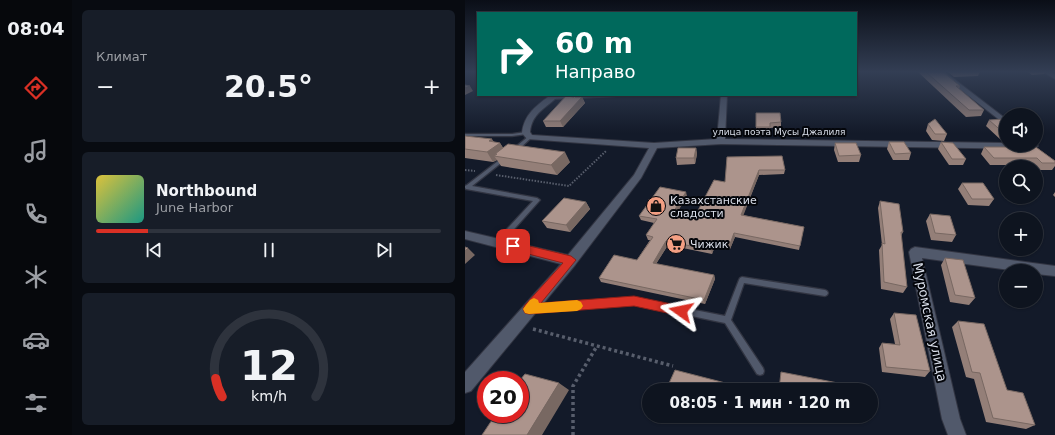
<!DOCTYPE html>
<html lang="ru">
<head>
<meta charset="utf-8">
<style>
	body { margin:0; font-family:"DejaVu Sans",sans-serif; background:#171d28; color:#f1f3f6; height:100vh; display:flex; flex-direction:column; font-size:15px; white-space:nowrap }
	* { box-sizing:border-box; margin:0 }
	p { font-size:13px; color:#9b9ea4 }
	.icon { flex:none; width:22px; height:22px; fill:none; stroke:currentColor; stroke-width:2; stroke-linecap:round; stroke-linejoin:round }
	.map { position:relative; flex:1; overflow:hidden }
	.drawer { display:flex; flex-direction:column; gap:10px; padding:10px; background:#080b11; width:393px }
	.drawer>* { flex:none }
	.hud { position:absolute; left:12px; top:12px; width:380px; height:84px; border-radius:0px; box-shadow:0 1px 3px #0004,0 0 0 1px #2e333d; background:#00695c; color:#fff; overflow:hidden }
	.tools { position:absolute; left:534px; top:108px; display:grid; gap:8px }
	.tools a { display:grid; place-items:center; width:44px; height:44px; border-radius:50%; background:#0e141f; box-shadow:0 1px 3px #0004,0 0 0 1px #2e333d; font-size:20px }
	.speed { position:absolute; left:12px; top:371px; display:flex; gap:8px; font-size:20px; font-weight:700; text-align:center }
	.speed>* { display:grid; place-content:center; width:52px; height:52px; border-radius:50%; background:#0e141f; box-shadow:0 1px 3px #0004,0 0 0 1px #2e333d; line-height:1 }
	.speed .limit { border:6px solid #d22; background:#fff; color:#111 }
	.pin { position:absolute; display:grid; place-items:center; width:34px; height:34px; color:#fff; margin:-17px; border-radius:8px; box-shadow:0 2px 6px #0006 }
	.me { position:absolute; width:44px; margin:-22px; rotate:282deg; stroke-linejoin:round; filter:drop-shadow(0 0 3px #0008) }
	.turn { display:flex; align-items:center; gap:14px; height:84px; padding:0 12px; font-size:18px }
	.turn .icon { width:52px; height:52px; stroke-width:2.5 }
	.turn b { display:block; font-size:28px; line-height:34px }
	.big { font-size:30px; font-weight:700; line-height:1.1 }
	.drawer .widget { flex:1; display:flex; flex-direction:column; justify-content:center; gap:6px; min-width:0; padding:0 14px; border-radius:6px; background:#171d28 }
	.drawer .dial { align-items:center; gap:0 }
	.dial svg { height:104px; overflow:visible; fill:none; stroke:#2e333d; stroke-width:7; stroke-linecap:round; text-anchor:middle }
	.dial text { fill:#f1f3f6; stroke:none }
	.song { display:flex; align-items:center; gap:12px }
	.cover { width:48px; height:48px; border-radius:6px; background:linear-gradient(135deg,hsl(50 70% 55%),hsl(170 70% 35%)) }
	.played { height:4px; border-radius:2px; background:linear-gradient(90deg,#d93025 15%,#2e333d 15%) }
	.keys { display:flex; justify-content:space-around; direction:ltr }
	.heat { display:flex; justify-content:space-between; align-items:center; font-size:22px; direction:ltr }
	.trip { position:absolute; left:177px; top:383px; width:236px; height:40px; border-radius:20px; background:#0e141f; box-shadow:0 1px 3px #0004,0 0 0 1px #2e333d; font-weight:700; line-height:40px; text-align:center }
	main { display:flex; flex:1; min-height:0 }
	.tabs { display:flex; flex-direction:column; width:72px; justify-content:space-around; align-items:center; background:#06080c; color:#9b9ea4 }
	.tabs .icon { width:28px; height:28px }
	.tabs .current { color:#d93025 }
	.tabs b { font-size:18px; color:#f1f3f6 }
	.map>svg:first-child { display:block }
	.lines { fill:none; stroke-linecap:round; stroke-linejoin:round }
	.service-casing { stroke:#323542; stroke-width:2.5 }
	.minor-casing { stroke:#323542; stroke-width:2 }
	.path-far1 { stroke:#585e6c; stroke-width:2; stroke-dasharray:1.5 1.5; stroke-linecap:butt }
	.path { stroke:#585e6c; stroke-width:3.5; stroke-dasharray:3 3; stroke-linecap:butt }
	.service { fill:#51596b; fill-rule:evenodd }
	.minor { fill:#51596b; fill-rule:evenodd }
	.wall { fill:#947f78 }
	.shaded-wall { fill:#786862 }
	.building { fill:#ac948c; stroke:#786862 }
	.route { fill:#d93025; stroke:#8d1f18 }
	.slow { fill:#f59e0b }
	.labels { text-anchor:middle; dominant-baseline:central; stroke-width:4; stroke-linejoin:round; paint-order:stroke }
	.far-street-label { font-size:9px; fill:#dadfea; stroke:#04060b }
	.poi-label { font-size:11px; fill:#dadfea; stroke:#04060b; text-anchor:start }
	.near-street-label { font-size:13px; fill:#dadfea; stroke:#04060b }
</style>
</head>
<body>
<main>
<nav class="tabs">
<b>08:04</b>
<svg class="icon current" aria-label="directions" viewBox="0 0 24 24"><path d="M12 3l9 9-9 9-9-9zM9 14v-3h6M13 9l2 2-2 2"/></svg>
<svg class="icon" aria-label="music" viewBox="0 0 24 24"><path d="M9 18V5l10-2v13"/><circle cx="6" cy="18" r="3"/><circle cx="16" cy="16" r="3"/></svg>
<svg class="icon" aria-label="phone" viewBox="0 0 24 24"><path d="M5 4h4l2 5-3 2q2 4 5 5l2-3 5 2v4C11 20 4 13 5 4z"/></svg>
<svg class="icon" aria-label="climate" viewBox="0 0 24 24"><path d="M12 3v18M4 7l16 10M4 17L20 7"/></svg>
<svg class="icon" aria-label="car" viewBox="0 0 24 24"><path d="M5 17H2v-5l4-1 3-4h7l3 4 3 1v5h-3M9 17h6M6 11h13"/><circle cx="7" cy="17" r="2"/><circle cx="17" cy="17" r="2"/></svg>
<svg class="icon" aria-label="filters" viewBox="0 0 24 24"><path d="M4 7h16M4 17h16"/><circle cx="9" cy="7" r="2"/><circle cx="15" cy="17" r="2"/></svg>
</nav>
<section class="drawer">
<div class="widget"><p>Климат</p>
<div class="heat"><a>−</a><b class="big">20.5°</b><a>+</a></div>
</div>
<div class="widget">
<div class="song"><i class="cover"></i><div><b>Northbound</b><p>June Harbor</p></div></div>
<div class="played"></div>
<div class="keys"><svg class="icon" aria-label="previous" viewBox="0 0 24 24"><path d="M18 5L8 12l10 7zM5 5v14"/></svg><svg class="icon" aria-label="pause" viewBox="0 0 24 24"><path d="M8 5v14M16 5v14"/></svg><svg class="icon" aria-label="next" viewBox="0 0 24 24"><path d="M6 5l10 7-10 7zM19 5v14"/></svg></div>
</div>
<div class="widget dial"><svg viewBox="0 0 100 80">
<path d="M14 69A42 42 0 1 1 86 69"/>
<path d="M14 69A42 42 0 0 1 9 55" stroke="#d93025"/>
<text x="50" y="56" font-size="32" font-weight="700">12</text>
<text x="50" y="72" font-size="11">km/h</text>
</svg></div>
</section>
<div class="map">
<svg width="590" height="435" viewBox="0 0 590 435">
	<rect width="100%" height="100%" fill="#131a29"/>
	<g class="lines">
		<g class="service-casing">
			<path id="service" d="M128 95H152L150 96 87 99 85 98 87 97Z
				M61 132 63 133 62 134 47 136H0V134H47Z
				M64 136H65L67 137 52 151H48V149Z
				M37 158H39L41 159 7 186 72 198 75 200 35 245H31L30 243 31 241 68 201 1 189 0 188V186L2 185Z
				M277 277 360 290 362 291 363 293 362 295 360 296 279 283 266 320 298 368 299 371 298 374 295 375 292 374 260 323 169 304 68 312 66 311 64 309 66 307 68 306 169 298 260 316 274 280 275 278Z"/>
		</g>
		<g class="minor-casing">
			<path id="minor" d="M473 72H480L541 119V125Z
				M578 72H586L590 74V79Z
				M86 95H94C82 108 67 112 65 132L67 135 189 143 252 139 256 95H262L260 139 541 143V145L571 144 573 146 569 149 256 144 192 148 176 178 110 265 6 391 0 393V372L96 264 0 239V231L103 255 169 175 184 148 62 139 57 133C59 114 72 105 86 95Z
				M450 247 590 266V276L571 274V271H552L457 258 495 419 501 435H483L477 419 444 252 446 249Z"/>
		</g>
		<path class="path-far1" d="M0 170 10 171
			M31 175 104 186 141 151"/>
		<path class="path" d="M68 329 208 366
			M108 435V386L132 346"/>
		<use href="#service" class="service"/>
		<use href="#minor" class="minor"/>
	</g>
	<path class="wall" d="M453 72H480V73L495 86 494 89 519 110 516 116 501 117Z
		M483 72H515L513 76 489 77Z
		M563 72H581L579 74 567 75Z
		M107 95H115L116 97H117L120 103 98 127H81L78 121 107 96Z
		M291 113 316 122V127L305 128V132H291Z
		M524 120 541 122V143L537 141 521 126Z
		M463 124 482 134 479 141 467 140 461 131Z
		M0 136 35 143 38 148 105 162 92 175 36 166 32 160 28 162 0 158Z
		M424 142 446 153 444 160H428L422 149Z
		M476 142 501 159 498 165H484L473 149Z
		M370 143 396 155 394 162H373L369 150Z
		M550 145H568L590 161V166L587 170H572L571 169V167H569L567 165H525L516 154 519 147H548Z
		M231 148 232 154 230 164 212 165 211 158Z
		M317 156 320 170 319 174 294 175 278 215 339 227 334 250 270 237 265 249 250 246 247 254 203 245 191 264 249 275 250 279 240 304 136 282 134 278 172 260 185 240H183L181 235 189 223 176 220 174 216 222 196 211 214 229 218 260 182Z
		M497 183 529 199 524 206 503 205 493 189Z
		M590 192V197L588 195Z
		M415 201 438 232 436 236 442 287 438 293 416 289 414 250 417 245 413 208Z
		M121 202 125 209 105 232 82 228 77 221Z
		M465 214 491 235 487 242 466 240 461 221Z
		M480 258 510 298 504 305 485 302 476 265Z
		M429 313 465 371 460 377 417 372 414 348 417 343 430 344 425 319Z
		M493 321 542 390 570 425 561 429 521 422 509 379 501 377 487 327Z
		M249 416H270L268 421Z"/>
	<path class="shaded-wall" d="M5 86 8 91 0 95V88Z
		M112 95H115L116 98 117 97 120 103 98 127 95 121 110 97Z
		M27 139 31 145 35 143 41 152 30 154 32 157 29 156 32 160 28 162 22 152 24 141Z
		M231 148 232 154 230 164 229 158Z
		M100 152 105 162 92 175 86 165Z
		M294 170V175L277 219 276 215Z
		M221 192 222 196 209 218 207 214Z
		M121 202 125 209 105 232 101 225Z
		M269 233 270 237 265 249V244Z
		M201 241 203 245 189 267 188 263Z
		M250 242V246L247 254 246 250Z
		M3 248 10 255 0 264V251Z
		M249 275 250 279 240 304 239 300Z
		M94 383 104 390 77 435H62Z
		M268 416H270L268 421Z"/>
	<path class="building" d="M461 72H479H478L495 86H491L519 110H504Z
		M0 85 5 86 0 88Z
		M108 95H112L110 97H117L95 121H78L101 96 109 97Z
		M291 113H315L316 122 305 123V127H291Z
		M470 119 482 134H470L463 124Z
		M538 119 541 122V135L524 120Z
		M0 136 27 139 24 141 35 143 22 152 0 149Z
		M424 142H439L446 153 430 154Z
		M476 142 488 143 501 159H487Z
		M370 143H391L396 155 374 156Z
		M43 144 100 152 86 165 29 156 32 154H30Z
		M552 145H568L590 161V163H577L572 158H529L519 147H554Z
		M213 148H231L229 158H211Z
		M317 156 320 170H294L276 215 339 227 335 246 269 233 265 244 250 242 246 250 201 241 188 263 249 275 239 300 134 278 149 255 172 260 188 237 181 235 192 219 174 216 195 187 221 192 207 214 229 218 249 180 260 182 262 157Z
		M497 183H518L529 199H507Z
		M99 198 121 202 101 225 77 221Z
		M415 201 434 204 438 232H436L442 287 419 282 417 243 420 244Z
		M465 214 485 216 491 235 470 233Z
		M0 247 3 248 0 251Z
		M480 258 498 260 510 298 490 295Z
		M429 313 451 315 465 371 421 367 417 343 435 345Z
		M493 321 519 324 542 390 558 393 570 425 528 418 515 373 507 372Z
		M210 370 276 387 275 390H201Z
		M316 372 373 383V390H314Z
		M60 374 94 383 62 435H17L31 414H55V380Z"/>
	<linearGradient id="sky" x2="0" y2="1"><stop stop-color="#0a0e17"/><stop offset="0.54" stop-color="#333e54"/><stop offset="1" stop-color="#333e54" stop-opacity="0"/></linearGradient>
	<rect width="590" height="133" fill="url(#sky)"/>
	<path class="route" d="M48 242 106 256 111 260 76 303 169 296 216 306 220 307 221 311 220 315 216 316 169 306 64 314 60 313 58 309 60 305 98 263 44 249 43 246 44 244Z"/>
	<path class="slow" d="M69 298 73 300 74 303 112 300 116 302 118 306 116 309 112 311 64 314 60 313 58 309 65 300Z"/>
	<defs>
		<g id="shop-disc" transform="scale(1)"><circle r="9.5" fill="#f39f83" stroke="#04060b"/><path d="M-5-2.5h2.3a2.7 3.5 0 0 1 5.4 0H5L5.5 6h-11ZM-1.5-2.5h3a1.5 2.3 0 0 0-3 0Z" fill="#111"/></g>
		<g id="supermarket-disc" transform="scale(1)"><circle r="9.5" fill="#f39f83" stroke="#04060b"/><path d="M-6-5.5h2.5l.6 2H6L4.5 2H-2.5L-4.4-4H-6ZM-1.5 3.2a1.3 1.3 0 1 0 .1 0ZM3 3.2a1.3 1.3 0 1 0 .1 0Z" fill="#111"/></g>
	</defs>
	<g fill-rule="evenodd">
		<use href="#shop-disc" x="191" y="206"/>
		<use href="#supermarket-disc" x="211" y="244"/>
	</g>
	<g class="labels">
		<g class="far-street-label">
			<text x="314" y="132">улица поэта Мусы Джалиля</text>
		</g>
		<g class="poi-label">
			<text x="205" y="200">Казахстанские<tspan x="205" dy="13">сладости</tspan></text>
			<text x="225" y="244">Чижик</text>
		</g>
		<g class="near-street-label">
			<text transform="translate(465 322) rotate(78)">Муромская улица</text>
		</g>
	</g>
</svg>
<div class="tools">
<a><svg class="icon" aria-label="sound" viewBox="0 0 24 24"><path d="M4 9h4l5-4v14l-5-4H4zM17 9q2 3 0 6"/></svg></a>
<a><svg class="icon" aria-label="search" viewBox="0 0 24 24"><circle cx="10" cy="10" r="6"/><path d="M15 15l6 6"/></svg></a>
<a>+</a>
<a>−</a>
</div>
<div class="speed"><div class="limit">20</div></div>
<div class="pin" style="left:48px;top:246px;background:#d93025"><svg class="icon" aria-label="arrive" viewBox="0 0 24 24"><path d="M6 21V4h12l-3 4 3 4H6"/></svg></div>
<svg class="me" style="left:216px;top:311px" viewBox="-20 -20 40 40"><path d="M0-17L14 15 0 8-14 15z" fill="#d93025" stroke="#fff" stroke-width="4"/></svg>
<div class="trip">08:05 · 1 мин · 120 m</div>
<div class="hud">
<div class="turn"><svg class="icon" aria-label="right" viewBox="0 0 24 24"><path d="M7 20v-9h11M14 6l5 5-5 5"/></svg><div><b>60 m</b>Направо</div></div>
</div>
</div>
</main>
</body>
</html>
